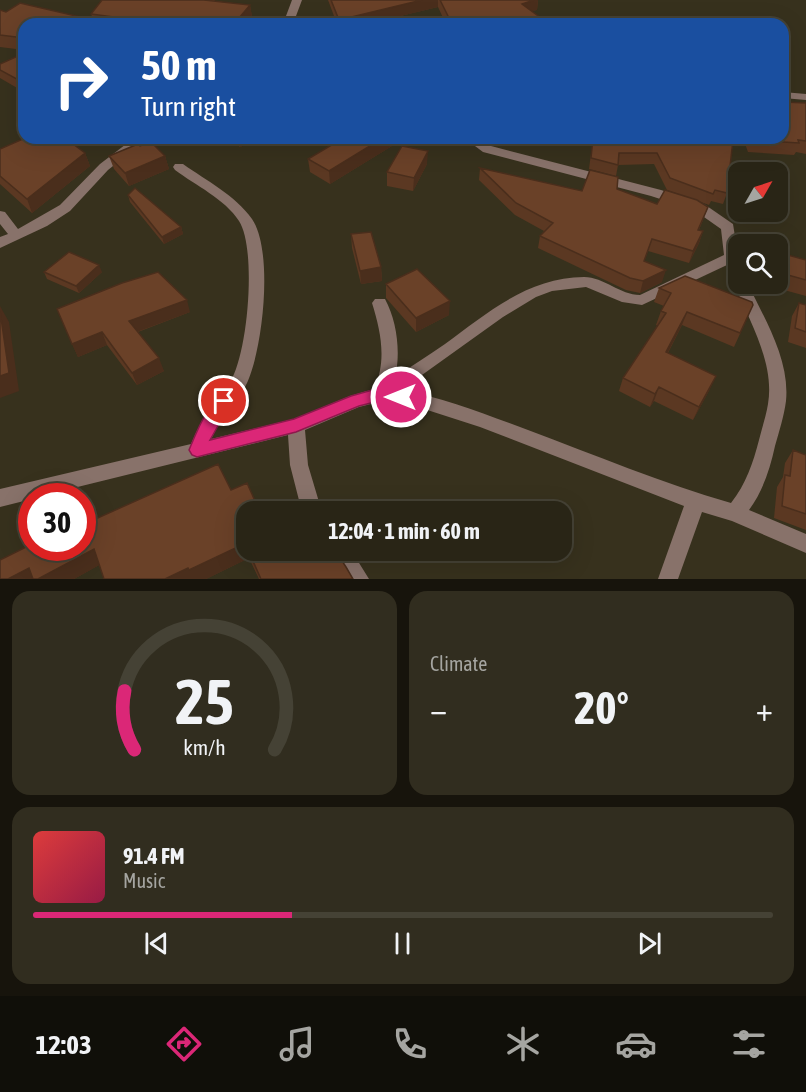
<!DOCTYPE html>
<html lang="en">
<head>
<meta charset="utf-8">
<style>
	body { margin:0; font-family:"Asap Condensed",sans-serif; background:#312d1f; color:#f1f3f6; height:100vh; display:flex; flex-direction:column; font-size:22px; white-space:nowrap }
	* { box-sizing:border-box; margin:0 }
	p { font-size:20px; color:#a5a5a1 }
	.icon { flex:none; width:33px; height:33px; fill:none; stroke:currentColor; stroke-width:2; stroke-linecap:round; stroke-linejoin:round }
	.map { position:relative; height:579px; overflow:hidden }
	.sheet { display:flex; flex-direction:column; gap:12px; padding:12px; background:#17140c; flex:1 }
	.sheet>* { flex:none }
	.guide { position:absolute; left:18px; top:18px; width:771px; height:126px; border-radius:18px; box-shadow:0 6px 24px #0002,0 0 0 2px #454235; background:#1a4fa0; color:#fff; overflow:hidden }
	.needle { width:39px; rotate:51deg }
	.buttons { position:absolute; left:728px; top:162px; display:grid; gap:12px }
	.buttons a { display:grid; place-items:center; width:60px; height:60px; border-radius:12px; background:#292516; box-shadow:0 6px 24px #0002,0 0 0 2px #454235; font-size:30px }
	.speed { position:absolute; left:18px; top:483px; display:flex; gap:12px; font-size:30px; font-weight:700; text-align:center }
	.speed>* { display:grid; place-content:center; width:78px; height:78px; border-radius:50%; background:#292516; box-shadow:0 6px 24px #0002,0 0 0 2px #454235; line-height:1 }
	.speed .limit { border:9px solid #d22; background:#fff; color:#111 }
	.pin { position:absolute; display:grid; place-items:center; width:51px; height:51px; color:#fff; margin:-26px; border:3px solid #fff; border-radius:50%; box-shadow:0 2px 6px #0007 }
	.me { position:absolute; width:66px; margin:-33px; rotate:270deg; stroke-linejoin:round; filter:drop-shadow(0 0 4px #0008) }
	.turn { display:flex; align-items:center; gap:21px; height:126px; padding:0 24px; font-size:27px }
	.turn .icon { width:78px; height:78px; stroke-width:2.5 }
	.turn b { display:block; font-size:42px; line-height:51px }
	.big { font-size:45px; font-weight:700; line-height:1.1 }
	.sheet .widget { flex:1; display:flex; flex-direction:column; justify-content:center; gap:9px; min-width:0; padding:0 21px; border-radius:18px; background:#312d1f }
	.sheet .dial { align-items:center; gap:0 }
	.dial svg { height:156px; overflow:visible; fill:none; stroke:#454235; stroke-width:7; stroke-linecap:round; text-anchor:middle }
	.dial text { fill:#f1f3f6; stroke:none }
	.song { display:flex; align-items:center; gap:18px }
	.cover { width:72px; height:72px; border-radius:9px; background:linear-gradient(135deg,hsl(0 70% 55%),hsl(340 70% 35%)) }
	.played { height:6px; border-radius:3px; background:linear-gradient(90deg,#db2777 35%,#454235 35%) }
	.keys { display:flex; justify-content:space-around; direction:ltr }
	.heat { display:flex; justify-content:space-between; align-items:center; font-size:33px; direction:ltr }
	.sheet .tiles { flex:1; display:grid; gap:12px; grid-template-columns:1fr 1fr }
	.widget:last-child { grid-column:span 2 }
	.trip { position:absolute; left:236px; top:501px; width:336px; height:60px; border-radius:18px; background:#292516; box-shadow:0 6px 24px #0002,0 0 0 2px #454235; font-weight:700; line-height:60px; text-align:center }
	.tab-bar { display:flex; height:96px; justify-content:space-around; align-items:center; background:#100f09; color:#a5a5a1 }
	.tab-bar .icon { width:42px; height:42px }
	.tab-bar .current { color:#db2777 }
	.tab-bar b { font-size:27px; color:#f1f3f6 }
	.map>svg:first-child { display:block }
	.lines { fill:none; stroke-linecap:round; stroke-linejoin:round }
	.minor { fill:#88726a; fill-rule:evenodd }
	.wall { fill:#5b3822 }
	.shaded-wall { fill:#4a2e1c }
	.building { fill:#6a4128; stroke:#4a2e1c; stroke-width:1.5 }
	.route { fill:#db2777; stroke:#8e194d; stroke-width:1.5 }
</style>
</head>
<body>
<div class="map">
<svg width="806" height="579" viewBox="0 0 806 579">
	<rect width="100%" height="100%" fill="#37311d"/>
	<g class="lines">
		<path class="minor" d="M292 0H302L293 24H283Z
			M783 92 806 94V100L783 98Z
			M134 138H148L108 170 70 211 47 226 0 248V237L8 234 0 224V211L5 212 18 229 60 205 100 164Z
			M475 138H487V144L491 146 661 190 704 204 733 224 738 255V284H748C765 320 790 360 786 401 784 416 779 432 775 446 770 469 763 491 749 510L806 534V553L732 521 702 512 678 579H658L684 506 480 427 418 407 383 401 359 407 305 430 308 465 322 512H302L290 465 288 435 41 496H32V499L0 507V489L191 444C197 430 204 416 213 404 218 396 225 390 230 382 248 354 257 249 239 221 225 199 195 185 175 170L173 167 175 164H183C207 181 235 195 252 219 274 251 263 351 246 385 237 404 220 419 211 439L294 419 350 396 374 389C387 361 381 332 372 303L375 299H385C397 321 401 353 395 377 412 366 429 355 445 344 487 313 529 277 584 277 604 277 620 295 640 295L724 255 721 229 694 210 651 196 483 152 475 146ZM727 265 731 276 736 280 734 284C749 320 775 363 768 404 766 416 762 428 759 440 753 463 746 484 731 503 662 483 595 455 528 430 487 415 445 398 401 390L503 317 536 297 552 291 586 287 622 302 642 305Z
			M329 550H351L369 579H347Z"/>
	</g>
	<path class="wall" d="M102 0H215L214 1 250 5 252 17 246 24H24V50L0 47V10L6 12 93 19 91 14Z
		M328 0H538L537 10 532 11 549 24H446L438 7 367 24H337Z
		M24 57V92L0 78V64Z
		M784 102 806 103V154L796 152 794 155 748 152 743 138H783V104Z
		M229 138H261L240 147Z
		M338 138H405L330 184 310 172 308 159 335 143Z
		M593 138H695L727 193 723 204 711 201 709 205 698 201 708 207 699 230 703 231 699 243 689 263 648 251 644 262 662 282 640 293 626 290 538 248 540 236 544 231 515 215 479 180 480 168 582 191 617 189 657 204 687 197 667 190 654 164 618 165 616 176 589 169Z
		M140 146 165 156 169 169 129 186 114 169 109 156Z
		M0 149 85 153 90 166 32 213 0 184Z
		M427 164 413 191 387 186V172Z
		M128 195 181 227 183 234 164 244 130 202Z
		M351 234 381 267 382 281 361 284 352 248Z
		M777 252 806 260V296L762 284H777Z
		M44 272H102L79 293 47 279Z
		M386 284 449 315 416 332 386 298Z
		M659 288 753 305 734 347 682 325 668 353 710 389 693 420 654 401 650 407 619 391 623 378 658 326 656 325 661 311 664 306 654 302Z
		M799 303 806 305V348L788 342 792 316Z
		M57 309 190 312 138 332 164 371 137 385 107 345 78 357Z
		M793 450 806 455V530L774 518 777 487 783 477 785 463Z
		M231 490 246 512V550H335L353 579H259L249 558 206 579H104L99 565 74 579H0Z"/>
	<path class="shaded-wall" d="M422 0H438V7L367 24H339V20Z
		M534 0H538L537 10 521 14 522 4Z
		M250 5 252 17 246 24H234Z
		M77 138H87L79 143Z
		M239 138H261L240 147Z
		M383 138H405L330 184 329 171Z
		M428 151 427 164 413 191 414 178Z
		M85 153 90 166 32 213 27 199Z
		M165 156 169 169 129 186 125 173Z
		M181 227 183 234 164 244 162 237Z
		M703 231 699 243 689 263 693 251Z
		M99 265 102 272 79 293 76 286Z
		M381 267 382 281 361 284 360 271Z
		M666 270 662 282 640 293 643 281Z
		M187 300 190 312 134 333 129 321Z
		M450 301 449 315 416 332V318Z
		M0 306 9 322 19 391 0 398Z
		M687 312 682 325 661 366 666 352Z
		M102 332 107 345 78 357 72 344Z
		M159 358 164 371 137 385 132 373Z
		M716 376 710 389 693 420 699 407Z
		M659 387 654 401 650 407 655 394Z
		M244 544 249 558 206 579H165L188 568Z
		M94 549 103 563 74 579H8L29 568Z"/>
	<path class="building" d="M102 0H204L250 5 234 24H166L91 14Z
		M331 0H422L339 20Z
		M440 0H534L522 4 549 24H500L491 17 450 20Z
		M20 3 102 22 99 24H24V38L0 35V10L6 12Z
		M20 55 24 57V83L0 70V64Z
		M784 102 806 103V141L798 140 799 143 752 140V138H783V106H786Z
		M25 138H65L85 153 27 199 0 176V149Z
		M338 138H383L329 171 308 159 335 143Z
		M593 138H695L733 140 727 193 715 190 713 194 670 178 657 153H619L618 165 591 158Z
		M151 142 165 156 125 173 109 156 138 144 140 146Z
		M402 146 428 151 414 178 387 172Z
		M480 168 582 191 590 170 618 177 617 189 657 204 665 190 697 200 708 207 698 230 703 231 693 251 652 239 644 261 666 270 643 281 630 278 540 236 553 223 516 203Z
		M135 188 181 227 162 237 128 195Z
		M371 232 381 267 360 271 351 234Z
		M69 252 99 265 76 286 44 272Z
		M777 252 806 260V280L777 272Z
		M417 269 450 301 416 318 386 284Z
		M158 272 187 300 129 321 159 358 132 373 102 332 72 344 57 309 122 283Z
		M685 276 752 302 753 305 740 333 687 312 666 352 716 376 699 407 659 387 655 394 623 378 666 313 661 311 671 293 659 288Z
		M799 303 806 305V332L795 328Z
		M0 311 9 373 0 376Z
		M793 450 806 455V514L782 506 785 475 790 476Z
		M218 464 231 490 247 483 260 512H246V547L244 544 189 570 188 568 165 579H104L94 549 38 579H33L29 568 8 579H0V560L32 544V548H82V525Z
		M248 550H335L346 567 353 579H261Z"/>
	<path class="route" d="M383 387 406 392 409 397 406 401 401 403 383 400 359 406 296 432 197 457 192 455 189 450C195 436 212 390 230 396L232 401 210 440 294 419 351 396Z"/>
</svg>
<div class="buttons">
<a><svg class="needle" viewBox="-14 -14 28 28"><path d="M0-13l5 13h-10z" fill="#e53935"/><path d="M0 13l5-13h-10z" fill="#a5a5a1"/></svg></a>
<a><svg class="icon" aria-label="search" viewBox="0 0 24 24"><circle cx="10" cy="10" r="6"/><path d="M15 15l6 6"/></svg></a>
</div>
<div class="speed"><div class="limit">30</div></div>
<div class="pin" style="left:224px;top:401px;background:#d93025"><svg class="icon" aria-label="arrive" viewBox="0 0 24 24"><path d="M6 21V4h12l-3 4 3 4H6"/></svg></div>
<svg class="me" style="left:401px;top:397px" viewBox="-20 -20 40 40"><circle r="17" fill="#db2777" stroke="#fff" stroke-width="3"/><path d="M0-11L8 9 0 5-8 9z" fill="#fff"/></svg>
<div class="trip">12:04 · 1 min · 60 m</div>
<div class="guide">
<div class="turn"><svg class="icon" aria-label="right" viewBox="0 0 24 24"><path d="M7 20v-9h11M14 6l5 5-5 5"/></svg><div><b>50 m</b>Turn right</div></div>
</div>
</div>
<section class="sheet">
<div class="tiles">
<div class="widget dial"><svg viewBox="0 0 100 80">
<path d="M14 69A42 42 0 1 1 86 69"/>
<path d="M14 69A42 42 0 0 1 9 39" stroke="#db2777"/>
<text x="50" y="56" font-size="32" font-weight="700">25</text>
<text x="50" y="72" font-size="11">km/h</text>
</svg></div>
<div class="widget"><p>Climate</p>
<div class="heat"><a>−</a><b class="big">20°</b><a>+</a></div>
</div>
<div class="widget">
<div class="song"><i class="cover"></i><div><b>91.4 FM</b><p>Music</p></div></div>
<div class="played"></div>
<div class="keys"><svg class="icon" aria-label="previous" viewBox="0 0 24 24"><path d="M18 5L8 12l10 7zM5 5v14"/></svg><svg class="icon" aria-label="pause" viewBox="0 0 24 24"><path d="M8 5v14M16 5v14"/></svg><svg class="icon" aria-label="next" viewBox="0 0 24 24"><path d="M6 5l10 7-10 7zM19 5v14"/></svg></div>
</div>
</div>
</section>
<nav class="tab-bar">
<b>12:03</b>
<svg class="icon current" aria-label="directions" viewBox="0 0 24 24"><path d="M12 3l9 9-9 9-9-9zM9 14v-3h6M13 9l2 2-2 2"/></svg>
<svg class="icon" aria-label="music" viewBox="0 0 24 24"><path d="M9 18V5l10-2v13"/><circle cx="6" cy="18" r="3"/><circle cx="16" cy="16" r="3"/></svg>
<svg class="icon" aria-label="phone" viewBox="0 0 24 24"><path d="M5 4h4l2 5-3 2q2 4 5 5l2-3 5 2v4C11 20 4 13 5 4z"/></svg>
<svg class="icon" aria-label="climate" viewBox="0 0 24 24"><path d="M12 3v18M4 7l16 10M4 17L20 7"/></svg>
<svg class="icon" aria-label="car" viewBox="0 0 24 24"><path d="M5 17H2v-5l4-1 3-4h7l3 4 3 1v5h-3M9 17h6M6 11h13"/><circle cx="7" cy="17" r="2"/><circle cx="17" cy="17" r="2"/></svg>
<svg class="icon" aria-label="filters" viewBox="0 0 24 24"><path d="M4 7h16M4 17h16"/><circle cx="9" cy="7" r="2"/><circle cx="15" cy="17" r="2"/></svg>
</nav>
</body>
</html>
